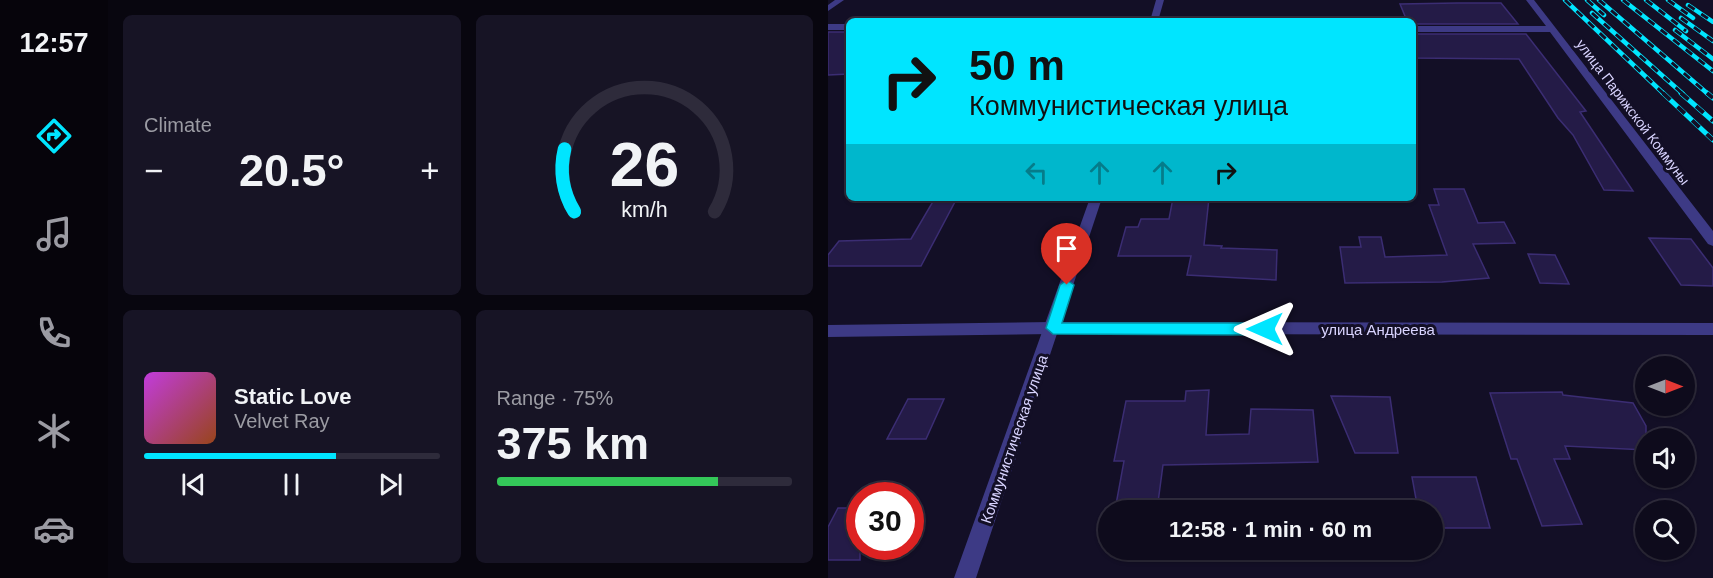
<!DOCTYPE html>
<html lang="en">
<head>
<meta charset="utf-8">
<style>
	body { margin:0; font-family:Helvetica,sans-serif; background:#171425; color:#f1f3f6; height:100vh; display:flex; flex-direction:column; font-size:22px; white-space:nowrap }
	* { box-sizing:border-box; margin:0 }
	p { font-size:20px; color:#9b9ba3 }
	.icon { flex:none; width:33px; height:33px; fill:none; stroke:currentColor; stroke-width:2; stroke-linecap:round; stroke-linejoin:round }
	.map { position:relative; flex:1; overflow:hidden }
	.side { display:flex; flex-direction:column; gap:15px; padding:15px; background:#08060f; width:720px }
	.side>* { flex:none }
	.hud { position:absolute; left:18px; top:18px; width:570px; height:183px; border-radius:9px; box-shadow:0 2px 4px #0004,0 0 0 2px #2e2b3b; background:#00e5ff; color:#111; overflow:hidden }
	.needle { width:39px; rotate:90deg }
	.fabs { position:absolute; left:807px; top:356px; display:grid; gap:12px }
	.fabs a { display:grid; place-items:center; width:60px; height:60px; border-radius:50%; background:#0e0b1c; box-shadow:0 2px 4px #0004,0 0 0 2px #2e2b3b; font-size:30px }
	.speed { position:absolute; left:18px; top:482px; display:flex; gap:12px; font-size:30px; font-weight:700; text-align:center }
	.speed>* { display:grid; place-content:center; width:78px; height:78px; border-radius:50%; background:#0e0b1c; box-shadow:0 2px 4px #0004,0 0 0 2px #2e2b3b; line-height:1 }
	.speed .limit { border:9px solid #d22; background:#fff; color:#111 }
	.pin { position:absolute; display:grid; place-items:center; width:51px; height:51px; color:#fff; margin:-62px -26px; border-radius:50% 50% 50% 0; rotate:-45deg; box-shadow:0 0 6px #0007 }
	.pin .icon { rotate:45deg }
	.me { position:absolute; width:66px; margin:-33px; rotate:270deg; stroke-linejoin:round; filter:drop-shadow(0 0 4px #0008) }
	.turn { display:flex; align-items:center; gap:21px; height:126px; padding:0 24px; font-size:27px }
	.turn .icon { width:78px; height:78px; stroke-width:2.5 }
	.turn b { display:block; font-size:42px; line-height:51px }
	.lanes { display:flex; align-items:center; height:57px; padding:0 24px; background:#0003; justify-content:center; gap:30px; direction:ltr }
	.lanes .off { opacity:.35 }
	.big { font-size:45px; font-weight:700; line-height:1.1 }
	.side .widget { flex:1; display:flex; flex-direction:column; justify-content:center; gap:9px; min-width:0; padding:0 21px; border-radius:9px; background:#171425 }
	.side .dial { align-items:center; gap:0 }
	.dial svg { height:156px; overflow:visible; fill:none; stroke:#2e2b3b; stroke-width:7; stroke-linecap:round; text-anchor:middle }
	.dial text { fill:#f1f3f6; stroke:none }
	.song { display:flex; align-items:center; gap:18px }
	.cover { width:72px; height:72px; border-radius:9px; background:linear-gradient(135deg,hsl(290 70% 55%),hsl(20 70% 35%)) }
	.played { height:6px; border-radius:3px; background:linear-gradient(90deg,#00e5ff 65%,#2e2b3b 65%) }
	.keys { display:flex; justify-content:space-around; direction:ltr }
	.heat { display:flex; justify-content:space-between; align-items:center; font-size:33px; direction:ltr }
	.charge { height:9px; border-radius:4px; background:linear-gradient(90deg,#34c759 75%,#2e2b3b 0) }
	.side .tiles { flex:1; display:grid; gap:15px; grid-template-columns:repeat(2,1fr) }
	.trip { position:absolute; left:270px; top:500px; width:345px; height:60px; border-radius:30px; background:#0e0b1c; box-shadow:0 2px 4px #0004,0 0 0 2px #2e2b3b; font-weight:700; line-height:60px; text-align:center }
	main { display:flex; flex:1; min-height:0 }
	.menu { display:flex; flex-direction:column; width:108px; justify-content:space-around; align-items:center; background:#06040b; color:#9b9ba3 }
	.menu .icon { width:42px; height:42px }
	.menu .on { color:#00e5ff }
	.menu b { font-size:27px; color:#f1f3f6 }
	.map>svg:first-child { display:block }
	.building { fill:#241b47; stroke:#3b2d73; stroke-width:1.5 }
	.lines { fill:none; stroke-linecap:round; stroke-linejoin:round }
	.minor { fill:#3d3a85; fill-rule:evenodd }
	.tertiary { fill:#3d3a85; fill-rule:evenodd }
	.rail-far1-casing { stroke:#00e5ff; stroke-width:4.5 }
	.rail-casing { stroke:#00e5ff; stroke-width:5 }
	.rail-far1 { stroke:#130f26; stroke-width:3; stroke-dasharray:8; stroke-linecap:butt }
	.rail { stroke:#130f26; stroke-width:4; stroke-dasharray:10; stroke-linecap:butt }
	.route { fill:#00e5ff; stroke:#0095a6; stroke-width:1.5 }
	.labels { text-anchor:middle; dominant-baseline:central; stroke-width:6; stroke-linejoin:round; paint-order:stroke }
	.far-street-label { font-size:14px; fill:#d9d4ff; stroke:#130f26 }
	.street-label { font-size:15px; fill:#d9d4ff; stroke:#130f26 }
</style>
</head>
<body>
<main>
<nav class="menu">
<b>12:57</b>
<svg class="icon on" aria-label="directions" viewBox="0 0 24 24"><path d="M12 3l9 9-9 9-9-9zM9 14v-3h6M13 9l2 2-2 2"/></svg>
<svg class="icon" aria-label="music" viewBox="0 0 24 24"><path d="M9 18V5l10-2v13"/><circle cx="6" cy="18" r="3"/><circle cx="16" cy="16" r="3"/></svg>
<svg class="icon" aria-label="phone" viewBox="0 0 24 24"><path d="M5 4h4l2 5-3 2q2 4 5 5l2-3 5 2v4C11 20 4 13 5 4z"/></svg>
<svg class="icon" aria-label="climate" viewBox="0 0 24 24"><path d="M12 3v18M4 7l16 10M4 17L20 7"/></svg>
<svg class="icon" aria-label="car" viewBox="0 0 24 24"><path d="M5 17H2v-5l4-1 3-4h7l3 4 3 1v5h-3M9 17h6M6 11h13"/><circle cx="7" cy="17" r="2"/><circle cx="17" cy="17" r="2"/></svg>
</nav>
<section class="side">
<div class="tiles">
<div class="widget"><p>Climate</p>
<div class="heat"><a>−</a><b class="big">20.5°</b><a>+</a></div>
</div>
<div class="widget dial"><svg viewBox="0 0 100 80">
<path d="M14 69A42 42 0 1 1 86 69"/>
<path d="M14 69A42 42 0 0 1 9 37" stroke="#00e5ff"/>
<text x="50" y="56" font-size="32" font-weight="700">26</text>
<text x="50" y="72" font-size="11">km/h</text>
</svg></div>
<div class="widget">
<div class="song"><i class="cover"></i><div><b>Static Love</b><p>Velvet Ray</p></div></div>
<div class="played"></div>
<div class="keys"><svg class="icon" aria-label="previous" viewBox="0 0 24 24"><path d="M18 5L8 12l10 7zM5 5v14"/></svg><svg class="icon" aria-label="pause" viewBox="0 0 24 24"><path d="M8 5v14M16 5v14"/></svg><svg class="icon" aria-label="next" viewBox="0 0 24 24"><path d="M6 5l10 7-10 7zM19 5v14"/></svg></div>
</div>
<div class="widget"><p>Range · 75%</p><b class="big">375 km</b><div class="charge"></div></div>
</div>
</section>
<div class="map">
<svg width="885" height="578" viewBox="0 0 885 578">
	<rect width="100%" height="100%" fill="#130f26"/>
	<path class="building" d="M630 3H673L690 24H585V21H579L572 4Z
		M0 32H21V74L0 75Z
		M585 34H698L758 111 752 112 805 191 776 190 745 135 730 118 691 59 585 58Z
		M606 189H636L650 223 676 222 687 243 645 244 661 278 614 282 517 283 512 247H533L531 237H553L557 257 619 255 601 205H611Z
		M107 198H129L93 266H0V255L11 241 83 239Z
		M345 198H381L376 245 394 246 393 248 449 250 448 280 359 275 363 256H290L298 227H310L313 219H341Z
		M821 238 863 239 885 268V286L853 285Z
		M700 254 727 255 741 284 712 283Z
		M381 390 378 435 421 434 423 409 485 410 490 462 335 465 329 510H287L296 461H286L298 401H357L358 391Z
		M734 392 735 395 805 403 818 426V450L737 446 742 459H726L754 524 714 526 689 459H683L662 393Z
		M503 396 562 397 570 453H527Z
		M80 399H116L98 439H59Z
		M584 477H648L662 528H604V510H590Z
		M10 508H32V560H0V527Z"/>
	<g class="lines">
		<path class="minor" d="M7 0H16L0 11V5Z
			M698 0H706L885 231V246L880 244 722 32H585V26H718Z
			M0 24H21V30H0Z
			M225 322 885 323V335L225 334 0 337V325Z"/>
		<path class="tertiary" d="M328 0H336L330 21H322Z
			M262 198H274L148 578H126Z"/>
		<g class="rail-far1-casing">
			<path id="rail-far1" d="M737 0 836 94
				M759 0 776 15
				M771 0 880 94
				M795 0 885 71
				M818 0 858 31
				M840 0 865 18
				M860 5 885 22
				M764 13 855 94
				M853 18 885 41
				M847 30 885 59"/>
		</g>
		<g class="rail-casing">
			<path id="rail" d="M835 93 885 140
				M853 93 885 121
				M879 93 885 98"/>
		</g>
		<use href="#rail-far1" class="rail-far1"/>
		<use href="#rail" class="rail"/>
	</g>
	<path class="route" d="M239 280 246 285 234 323H437L444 329 437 335 225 334 218 328 232 285Z"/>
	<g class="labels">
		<g class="far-street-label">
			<text transform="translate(805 112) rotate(53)">улица Парижской Коммуны</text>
		</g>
		<g class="street-label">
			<text x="550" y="329">улица Андреева</text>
			<text transform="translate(186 439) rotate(-71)">Коммунистическая улица</text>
		</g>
	</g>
</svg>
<div class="fabs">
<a><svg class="needle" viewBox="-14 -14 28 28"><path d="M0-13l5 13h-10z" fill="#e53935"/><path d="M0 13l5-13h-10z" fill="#9b9ba3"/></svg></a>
<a><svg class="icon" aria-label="sound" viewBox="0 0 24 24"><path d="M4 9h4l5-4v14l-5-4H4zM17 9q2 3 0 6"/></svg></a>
<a><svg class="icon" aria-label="search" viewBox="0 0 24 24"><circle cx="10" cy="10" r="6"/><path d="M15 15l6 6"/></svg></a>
</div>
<div class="speed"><div class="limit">30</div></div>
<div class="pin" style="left:239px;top:285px;background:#d93025"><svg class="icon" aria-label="arrive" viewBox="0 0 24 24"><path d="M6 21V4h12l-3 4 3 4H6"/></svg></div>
<svg class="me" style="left:437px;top:329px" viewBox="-20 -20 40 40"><path d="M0-17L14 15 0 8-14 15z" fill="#00e5ff" stroke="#fff" stroke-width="4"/></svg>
<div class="trip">12:58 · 1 min · 60 m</div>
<div class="hud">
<div class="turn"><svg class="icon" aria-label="right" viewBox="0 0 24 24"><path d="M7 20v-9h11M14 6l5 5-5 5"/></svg><div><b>50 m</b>Коммунистическая улица</div></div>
<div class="lanes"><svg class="icon off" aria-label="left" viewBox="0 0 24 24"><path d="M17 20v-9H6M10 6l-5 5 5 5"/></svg><svg class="icon off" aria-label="ahead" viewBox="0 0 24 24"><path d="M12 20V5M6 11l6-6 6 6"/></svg><svg class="icon off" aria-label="ahead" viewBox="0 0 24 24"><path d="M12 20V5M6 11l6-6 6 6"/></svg><svg class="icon" aria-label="right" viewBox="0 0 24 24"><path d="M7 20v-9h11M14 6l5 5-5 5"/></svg></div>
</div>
</div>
</main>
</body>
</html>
